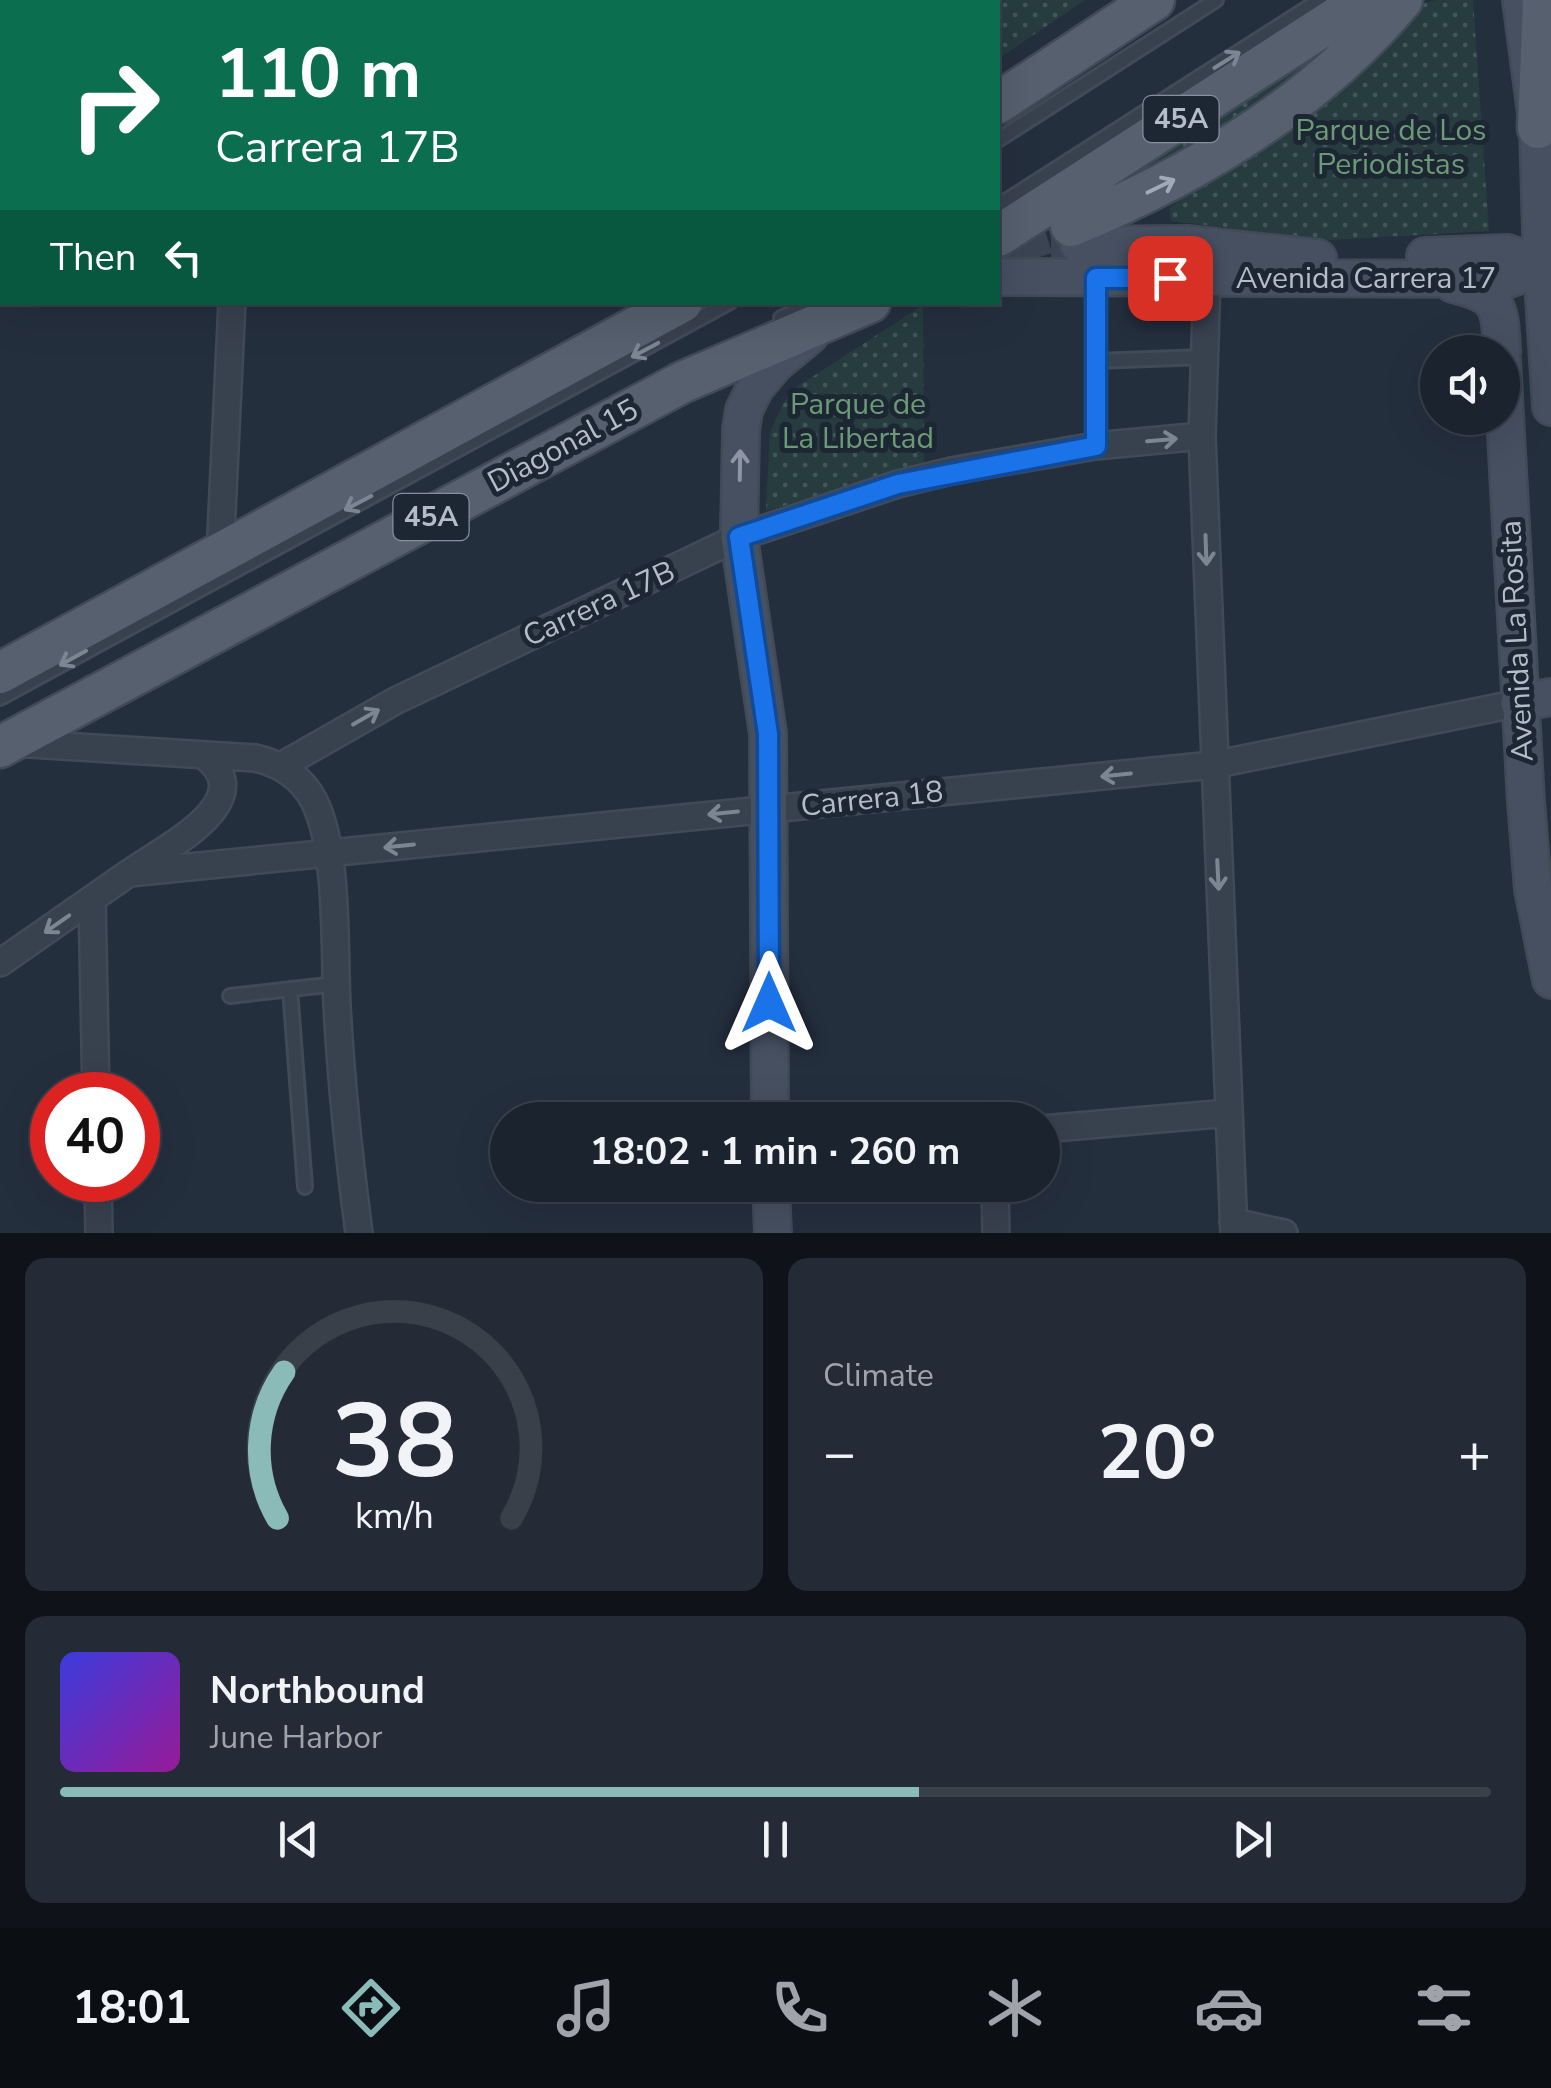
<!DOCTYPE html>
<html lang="en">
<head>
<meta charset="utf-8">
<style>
	body { margin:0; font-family:"Nunito Sans",sans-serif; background:#242b36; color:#f1f3f6; height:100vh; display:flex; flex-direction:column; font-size:38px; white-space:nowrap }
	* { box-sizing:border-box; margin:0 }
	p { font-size:32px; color:#a0a4aa }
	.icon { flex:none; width:55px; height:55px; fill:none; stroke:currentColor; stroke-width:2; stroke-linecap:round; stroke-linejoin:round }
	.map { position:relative; height:1233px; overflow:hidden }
	.panel { display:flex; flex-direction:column; gap:25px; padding:25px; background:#0f1319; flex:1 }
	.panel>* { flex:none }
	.banner { position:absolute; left:0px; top:0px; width:1000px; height:305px; box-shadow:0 10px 40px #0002,0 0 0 2px #39404a; background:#0b6e4f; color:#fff; overflow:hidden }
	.fabs { position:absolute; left:1420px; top:335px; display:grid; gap:20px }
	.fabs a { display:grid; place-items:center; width:100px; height:100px; border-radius:50%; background:#1b232e; box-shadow:0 10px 40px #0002,0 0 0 2px #39404a; font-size:50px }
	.speed { position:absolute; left:30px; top:1072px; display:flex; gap:20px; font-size:50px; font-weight:700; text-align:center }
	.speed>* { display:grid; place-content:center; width:130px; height:130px; border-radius:50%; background:#1b232e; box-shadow:0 10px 40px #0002,0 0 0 2px #39404a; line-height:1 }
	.speed .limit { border:15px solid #d22; background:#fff; color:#111 }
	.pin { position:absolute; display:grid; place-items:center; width:85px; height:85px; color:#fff; margin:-42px; border-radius:20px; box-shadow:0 5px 15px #0006 }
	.me { position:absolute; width:110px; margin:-55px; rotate:0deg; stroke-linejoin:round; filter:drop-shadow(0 0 8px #0008) }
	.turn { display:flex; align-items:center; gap:35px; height:210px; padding:0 50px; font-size:45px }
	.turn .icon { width:130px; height:130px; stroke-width:2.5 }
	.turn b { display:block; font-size:70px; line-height:85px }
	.then { display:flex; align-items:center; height:95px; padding:0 50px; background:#0003; gap:20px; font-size:38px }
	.big { font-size:75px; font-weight:700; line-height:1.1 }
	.panel .card { flex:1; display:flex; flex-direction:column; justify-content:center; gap:15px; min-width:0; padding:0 35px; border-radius:20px; background:#242b36 }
	.panel .dial { align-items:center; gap:0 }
	.dial svg { height:260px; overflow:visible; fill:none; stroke:#39404a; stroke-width:7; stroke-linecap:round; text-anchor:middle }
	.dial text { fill:#f1f3f6; stroke:none }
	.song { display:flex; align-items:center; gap:30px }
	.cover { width:120px; height:120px; border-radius:15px; background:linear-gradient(135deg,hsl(240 70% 55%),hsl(300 70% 35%)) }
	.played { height:10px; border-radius:5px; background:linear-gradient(90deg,#8bbbb9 60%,#39404a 60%) }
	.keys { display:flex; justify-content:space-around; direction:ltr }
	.heat { display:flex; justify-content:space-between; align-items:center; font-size:55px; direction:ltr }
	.panel .tiles { flex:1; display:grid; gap:25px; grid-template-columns:1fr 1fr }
	.card:last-child { grid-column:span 2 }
	.trip { position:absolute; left:490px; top:1102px; width:570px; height:100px; border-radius:50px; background:#1b232e; box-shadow:0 10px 40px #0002,0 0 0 2px #39404a; font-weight:700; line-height:100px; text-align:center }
	.dock { display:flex; height:160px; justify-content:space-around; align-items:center; background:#0b0e12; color:#a0a4aa }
	.dock .icon { width:70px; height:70px }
	.dock .active { color:#8bbbb9 }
	.dock b { font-size:45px; color:#f1f3f6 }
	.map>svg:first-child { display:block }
	.grass { fill:url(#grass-dots) }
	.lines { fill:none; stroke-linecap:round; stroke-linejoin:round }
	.secondary-tunnel { stroke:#3a4453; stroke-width:35; stroke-dasharray:35 18; stroke-linecap:butt }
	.primary-tunnel { stroke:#3a4453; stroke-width:40; stroke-dasharray:40 20; stroke-linecap:butt }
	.lane-casing { stroke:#414a57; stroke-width:18 }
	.street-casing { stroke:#414a57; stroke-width:30 }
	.secondary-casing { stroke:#414a57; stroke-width:40 }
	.primary-casing { stroke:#414a57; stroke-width:45 }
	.lane { stroke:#38414e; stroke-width:12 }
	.street { stroke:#38414e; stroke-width:25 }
	.secondary { stroke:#465061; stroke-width:35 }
	.primary { stroke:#56606e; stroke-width:40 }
	.oneway { stroke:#7c8592 }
	.oneway2 { stroke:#a1aab7 }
	.oneway3 { stroke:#8e96a5 }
	.route-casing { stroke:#114b97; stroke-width:25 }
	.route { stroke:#1a73e8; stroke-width:18 }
	.labels { text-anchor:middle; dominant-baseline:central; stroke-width:10; stroke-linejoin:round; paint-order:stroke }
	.shield { fill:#1d2633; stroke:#878f9c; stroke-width:2.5 }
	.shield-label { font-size:28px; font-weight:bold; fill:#b4bcc9 }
	.park-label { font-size:30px; fill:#6b9a76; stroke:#1d2633 }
	.street-label { font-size:30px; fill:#b4bcc9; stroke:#1d2633 }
</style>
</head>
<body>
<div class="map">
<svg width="1551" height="1233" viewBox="0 0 1551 1233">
	<defs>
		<pattern id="grass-dots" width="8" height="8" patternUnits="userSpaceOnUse" patternTransform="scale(2.5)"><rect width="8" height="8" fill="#263c3f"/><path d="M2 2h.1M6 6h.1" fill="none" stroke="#435659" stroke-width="1.8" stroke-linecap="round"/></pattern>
	</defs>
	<rect width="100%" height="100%" fill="#242f3e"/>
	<path class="grass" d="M783 0H1085L998 59V2H783Z
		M1436 0H1473L1489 231 1330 240 1171 221 1169 208 1261 142 1425 3Z
		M1353 15 1274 105 1215 148 1066 209Z
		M923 305 924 466 766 511 770 432 789 392Z"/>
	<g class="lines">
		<path class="secondary-tunnel" d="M998 246 1079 245"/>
		<path class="primary-tunnel" d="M1008 246 1071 226"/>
		<g class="lane-casing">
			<path id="lane" d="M998 140 1216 0
				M998 206 1320 0
				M781 318 816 302
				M1095 361 1205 357
				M1095 446 1096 278
				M0 698 730 302
				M290 989 305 1187
				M230 996 336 984"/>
		</g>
		<g class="street-casing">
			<path id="street" d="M18 2V0
				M247 2V0
				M496 2V0
				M1207 278 1202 436 1234 1233
				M220 555 232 302
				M14 743 255 758C279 763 302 777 314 801 339 850 334 949 337 1005 341 1082 349 1157 359 1233
				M281 766 395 701 739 537 898 484 951 471 1095 446 1202 436
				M131 872C166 847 264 800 203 755
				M92 899 96 1095
				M0 963 129 873 1213 765 1519 703
				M1042 1129 1229 1113
				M98 1180 99 1233
				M995 1185 996 1233
				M1233 1222 1284 1233"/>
		</g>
		<g class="secondary-casing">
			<path id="secondary" d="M1521 0 1538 128 1542 265 1551 407
				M772 2 773 0
				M0 200H2
				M0 231H2
				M1079 245 1187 244 1318 258
				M1425 256 1507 253 1542 265
				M998 277 1509 279 1551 264
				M1453 284C1500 295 1500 307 1502 352
				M1502 360 1526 802 1533 889 1551 980
				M1519 703 1551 697
				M770 1120 768 734 739 537 741 430 744 410 755 388 775 364 810 335
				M771 1185 773 1233"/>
		</g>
		<g class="primary-casing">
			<path id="primary" d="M998 103 1154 0
				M1538 128 1543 0
				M1071 226C1196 175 1314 104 1402 0
				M998 236 1364 0
				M0 673 682 302
				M0 747 683 382 870 302"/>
		</g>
		<use href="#lane" class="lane"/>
		<use href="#street" class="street"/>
		<use href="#secondary" class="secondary"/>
		<use href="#primary" class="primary"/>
	</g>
	<defs><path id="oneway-shaft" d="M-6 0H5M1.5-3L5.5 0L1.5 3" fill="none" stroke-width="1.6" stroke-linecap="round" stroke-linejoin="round" transform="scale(2.5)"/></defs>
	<g class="oneway">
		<use href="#oneway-shaft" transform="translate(1227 60) rotate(-32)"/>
		<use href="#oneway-shaft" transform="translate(645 350) rotate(152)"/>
		<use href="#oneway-shaft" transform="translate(1162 440) rotate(-5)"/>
		<use href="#oneway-shaft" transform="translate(358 503) rotate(152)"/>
		<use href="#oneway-shaft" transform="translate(1206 550) rotate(88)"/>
		<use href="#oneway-shaft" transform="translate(73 658) rotate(151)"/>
		<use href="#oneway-shaft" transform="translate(366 717) rotate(-30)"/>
		<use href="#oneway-shaft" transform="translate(1116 775) rotate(174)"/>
		<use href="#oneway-shaft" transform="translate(723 813) rotate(174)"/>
		<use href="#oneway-shaft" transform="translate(399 846) rotate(174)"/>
		<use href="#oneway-shaft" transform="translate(1218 875) rotate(87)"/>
		<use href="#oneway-shaft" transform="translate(57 924) rotate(145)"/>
	</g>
	<use class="oneway2" href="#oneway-shaft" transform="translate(1161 186) rotate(-26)"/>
	<use class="oneway3" href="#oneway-shaft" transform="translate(740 465) rotate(-89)"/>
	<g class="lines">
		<g class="route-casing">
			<path id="route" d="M769 1003 768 734 739 537 898 484 1096 446V278H1170"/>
		</g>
		<use href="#route" class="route"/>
	</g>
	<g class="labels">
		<g class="shield">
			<rect x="1143.5" y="96" width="75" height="46" rx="8"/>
			<rect x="393.5" y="494" width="75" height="46" rx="8"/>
		</g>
		<g class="shield-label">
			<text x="1181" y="119">45A</text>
			<text x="431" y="517">45A</text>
		</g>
		<g class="park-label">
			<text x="1391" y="130">Parque de Los<tspan x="1391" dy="34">Periodistas</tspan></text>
			<text x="858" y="404">Parque de<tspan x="858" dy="34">La Libertad</tspan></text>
		</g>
		<g class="street-label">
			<text x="1366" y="278">Avenida Carrera 17</text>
			<text transform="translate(563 446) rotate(-28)">Diagonal 15</text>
			<text transform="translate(599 604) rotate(-25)">Carrera 17B</text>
			<text transform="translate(1517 641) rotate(-93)">Avenida La Rosita</text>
			<text transform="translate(872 799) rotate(-6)">Carrera 18</text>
		</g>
	</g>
</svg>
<div class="fabs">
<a><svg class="icon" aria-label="sound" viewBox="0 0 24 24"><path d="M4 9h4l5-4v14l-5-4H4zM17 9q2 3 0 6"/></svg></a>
</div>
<div class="speed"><div class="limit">40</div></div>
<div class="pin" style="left:1170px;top:278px;background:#d93025"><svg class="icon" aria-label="arrive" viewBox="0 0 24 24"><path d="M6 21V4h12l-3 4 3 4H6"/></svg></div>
<svg class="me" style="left:769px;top:1003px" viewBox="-20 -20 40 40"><path d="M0-17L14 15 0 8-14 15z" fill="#1a73e8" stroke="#fff" stroke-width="4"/></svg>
<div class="trip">18:02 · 1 min · 260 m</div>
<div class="banner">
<div class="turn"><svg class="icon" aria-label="right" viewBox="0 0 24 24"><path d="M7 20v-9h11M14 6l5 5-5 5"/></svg><div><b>110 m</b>Carrera 17B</div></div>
<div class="then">Then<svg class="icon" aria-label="left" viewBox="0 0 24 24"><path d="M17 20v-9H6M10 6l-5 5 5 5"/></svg></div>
</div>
</div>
<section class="panel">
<div class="tiles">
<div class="card dial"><svg viewBox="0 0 100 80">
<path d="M14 69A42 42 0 1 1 86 69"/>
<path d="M14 69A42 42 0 0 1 16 24" stroke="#8bbbb9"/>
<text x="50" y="56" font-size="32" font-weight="700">38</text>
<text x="50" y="72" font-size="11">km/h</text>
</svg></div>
<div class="card"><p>Climate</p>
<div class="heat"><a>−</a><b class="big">20°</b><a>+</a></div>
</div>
<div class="card">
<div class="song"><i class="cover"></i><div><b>Northbound</b><p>June Harbor</p></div></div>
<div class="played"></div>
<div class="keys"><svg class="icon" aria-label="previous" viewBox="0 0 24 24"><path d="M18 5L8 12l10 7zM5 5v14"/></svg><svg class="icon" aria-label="pause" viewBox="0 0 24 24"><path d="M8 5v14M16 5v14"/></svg><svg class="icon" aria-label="next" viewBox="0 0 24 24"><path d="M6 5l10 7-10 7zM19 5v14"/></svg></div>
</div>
</div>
</section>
<nav class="dock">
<b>18:01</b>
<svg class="icon active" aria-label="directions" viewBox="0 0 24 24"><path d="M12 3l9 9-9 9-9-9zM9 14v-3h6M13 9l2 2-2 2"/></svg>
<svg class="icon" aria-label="music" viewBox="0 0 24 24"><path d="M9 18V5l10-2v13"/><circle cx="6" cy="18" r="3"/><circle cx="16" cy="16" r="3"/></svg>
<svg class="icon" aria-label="phone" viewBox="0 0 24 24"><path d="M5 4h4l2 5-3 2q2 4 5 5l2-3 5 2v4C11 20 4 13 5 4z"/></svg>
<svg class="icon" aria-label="climate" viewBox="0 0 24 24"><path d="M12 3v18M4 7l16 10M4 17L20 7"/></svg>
<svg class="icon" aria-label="car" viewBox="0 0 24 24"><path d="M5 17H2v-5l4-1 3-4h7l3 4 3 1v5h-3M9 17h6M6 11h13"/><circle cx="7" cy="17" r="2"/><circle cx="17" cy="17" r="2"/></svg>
<svg class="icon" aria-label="filters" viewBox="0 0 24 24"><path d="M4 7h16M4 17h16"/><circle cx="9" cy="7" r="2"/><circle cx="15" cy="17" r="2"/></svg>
</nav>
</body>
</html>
